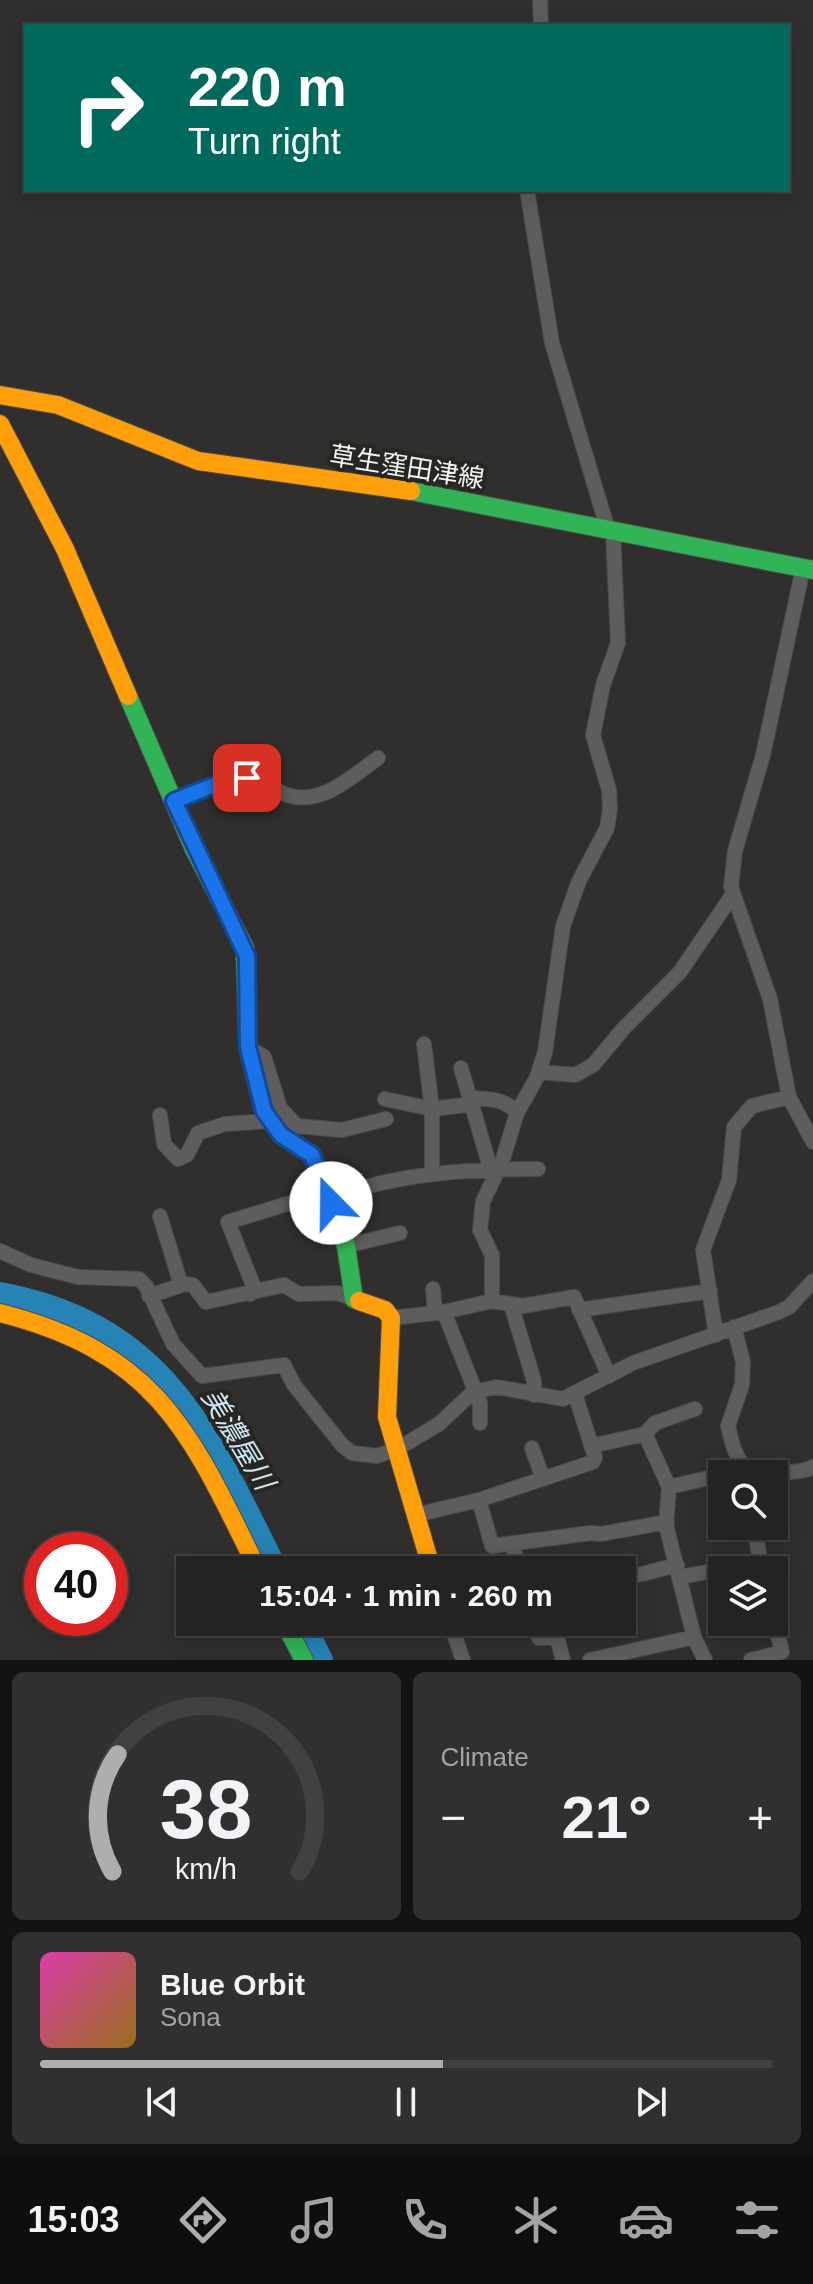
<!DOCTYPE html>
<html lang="en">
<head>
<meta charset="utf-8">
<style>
	body { margin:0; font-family:Helvetica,"Noto Sans JP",sans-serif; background:#312f2f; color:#f1f3f6; height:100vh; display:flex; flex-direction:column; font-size:30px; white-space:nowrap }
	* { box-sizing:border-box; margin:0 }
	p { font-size:26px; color:#a3a4a5 }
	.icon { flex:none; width:44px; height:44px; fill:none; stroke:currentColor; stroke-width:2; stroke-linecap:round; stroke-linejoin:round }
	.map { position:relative; height:1660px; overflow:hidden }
	.panel { display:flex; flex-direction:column; gap:12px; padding:12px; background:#141313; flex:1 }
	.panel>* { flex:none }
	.guide { position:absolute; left:24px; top:24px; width:766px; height:168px; border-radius:0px; box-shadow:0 4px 20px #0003,0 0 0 2px #424040; background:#00695c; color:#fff; overflow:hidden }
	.buttons { position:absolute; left:708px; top:1460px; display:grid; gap:16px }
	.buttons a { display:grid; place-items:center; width:80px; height:80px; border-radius:0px; background:#252322; box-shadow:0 4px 20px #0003,0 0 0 2px #424040; font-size:40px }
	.speed { position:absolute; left:24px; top:1532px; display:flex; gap:16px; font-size:40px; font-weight:700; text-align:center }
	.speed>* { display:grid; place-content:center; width:104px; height:104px; border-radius:50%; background:#252322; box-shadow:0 4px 20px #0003,0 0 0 2px #424040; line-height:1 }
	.speed .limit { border:12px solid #d22; background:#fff; color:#111 }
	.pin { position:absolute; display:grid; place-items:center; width:68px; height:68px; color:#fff; margin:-34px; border-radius:16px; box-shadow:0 4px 12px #0006 }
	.me { position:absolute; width:88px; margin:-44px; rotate:338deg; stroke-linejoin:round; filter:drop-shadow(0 0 6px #0008) }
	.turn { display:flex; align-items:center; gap:28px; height:168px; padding:0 32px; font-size:36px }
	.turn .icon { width:104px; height:104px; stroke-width:2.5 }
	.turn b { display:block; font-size:56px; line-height:68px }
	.big { font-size:60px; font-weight:700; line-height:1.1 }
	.panel .widget { flex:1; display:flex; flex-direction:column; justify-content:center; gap:12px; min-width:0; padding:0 28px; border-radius:12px; background:#312f2f }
	.panel .dial { align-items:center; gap:0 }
	.dial svg { height:208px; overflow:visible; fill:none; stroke:#424040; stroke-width:7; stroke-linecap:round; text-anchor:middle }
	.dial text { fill:#f1f3f6; stroke:none }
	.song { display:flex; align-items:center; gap:24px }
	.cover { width:96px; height:96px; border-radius:12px; background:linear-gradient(135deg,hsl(320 70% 55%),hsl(40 70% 35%)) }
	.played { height:8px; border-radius:4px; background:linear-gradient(90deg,#b0aead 55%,#424040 55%) }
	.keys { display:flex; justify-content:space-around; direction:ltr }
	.heat { display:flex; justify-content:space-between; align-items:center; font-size:44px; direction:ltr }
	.panel .tiles { flex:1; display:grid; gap:12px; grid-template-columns:1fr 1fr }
	.widget:last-child { grid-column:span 2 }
	.trip { position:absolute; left:176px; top:1556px; width:460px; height:80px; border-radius:0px; background:#252322; box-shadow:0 4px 20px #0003,0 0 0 2px #424040; font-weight:700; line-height:80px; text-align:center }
	.tabs { display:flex; height:128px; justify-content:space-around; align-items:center; background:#0f0e0e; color:#a3a4a5 }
	.tabs .icon { width:56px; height:56px }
	.tabs .active { color:#b0aead }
	.tabs b { font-size:36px; color:#f1f3f6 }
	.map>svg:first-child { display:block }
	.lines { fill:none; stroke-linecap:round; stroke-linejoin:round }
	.river { stroke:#2683b5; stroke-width:24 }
	.street-casing { stroke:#4e4c4b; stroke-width:16 }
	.fast-casing { stroke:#4e4c4b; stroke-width:20 }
	.slow-casing { stroke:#4e4c4b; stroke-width:20 }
	.street { stroke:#5e5d5c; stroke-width:14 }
	.fast { stroke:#30b455; stroke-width:18 }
	.slow { stroke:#ff9f0a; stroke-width:18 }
	.route-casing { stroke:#114b97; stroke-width:20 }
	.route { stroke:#1a73e8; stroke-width:14 }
	.labels { text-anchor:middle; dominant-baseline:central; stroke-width:8; stroke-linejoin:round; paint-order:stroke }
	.street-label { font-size:26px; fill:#f4f3f1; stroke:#282623 }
	.water-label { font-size:28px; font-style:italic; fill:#d0e5f4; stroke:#282623 }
</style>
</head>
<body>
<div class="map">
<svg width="813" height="1660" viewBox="0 0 813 1660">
	<rect width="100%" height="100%" fill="#312f2e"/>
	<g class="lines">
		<path class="river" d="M0 1294C166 1325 208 1435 276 1570
			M302 1622 321 1660"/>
		<g class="street-casing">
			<path id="street" d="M540 0 541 26
				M527 190 552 343 608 530
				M803 568 763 755 735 851 731 887 770 999 789 1097 813 1142
				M174 801C198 791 224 777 251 778 264 779 273 789 284 794 320 808 351 777 378 758
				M424 1044 432 1109V1174
				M248 1047 264 1057 280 1108 297 1126 342 1130 386 1119
				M461 1068 490 1167
				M539 1072 575 1075 593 1065 624 1028 680 972 733 894
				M471 1098C489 1099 504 1098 517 1113
				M385 1099 432 1109 473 1104
				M160 1115 164 1144 178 1159 187 1155 198 1133 225 1124 269 1121
				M329 1199C396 1173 467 1169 538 1169
				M160 1216 181 1285
				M345 1246 400 1233
				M0 1251 31 1265 78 1277 139 1279 146 1286 173 1344 202 1376 284 1365 294 1385 342 1445 352 1453 377 1456 397 1449 439 1424 473 1392 497 1387 563 1399 633 1363 779 1312 789 1307 813 1281
				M433 1289 435 1312
				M250 1294 253 1285 228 1222 326 1192
				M149 1296 185 1284 193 1285 206 1302 284 1285 299 1294 338 1293 354 1299
				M492 1301V1255L480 1230 483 1201 502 1162 517 1113 537 1077 545 1052 563 926 579 881 607 828 610 809 609 790 593 735 603 685 618 643 613 531
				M511 1304 534 1381V1395
				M579 1310 710 1291
				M444 1312 480 1403V1423
				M391 1318 444 1312 492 1301 523 1306 574 1297 609 1376
				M734 1327 743 1362 742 1385 728 1426C731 1439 735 1458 745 1467 755 1477 801 1473 813 1467
				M716 1335 703 1250 729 1180 734 1127 752 1106 789 1097
				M645 1434 655 1423 695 1409
				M591 1446 645 1434 669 1487 666 1525 694 1637 705 1660
				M532 1448 543 1479
				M669 1487 722 1475
				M479 1500 492 1546 591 1533 601 1534 667 1522
				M415 1515 479 1500 593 1462 595 1457 575 1394
				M754 1526 762 1570
				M513 1543 518 1570
				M680 1577 760 1562
				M622 1579 677 1565
				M450 1622 463 1660
				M532 1622 539 1638 557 1637 563 1660
				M590 1660 694 1637
				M751 1660 782 1652 774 1619"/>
		</g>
		<g class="fast-casing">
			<path id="fast" d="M411 491 813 570
				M128 696 194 849 245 948 248 1047 264 1111 281 1135 312 1155 346 1246 354 1299 359 1301
				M284 1622 304 1660"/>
		</g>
		<g class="slow-casing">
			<path id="slow" d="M0 395 58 405 198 461 411 491
				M0 424 65 549 128 696
				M359 1301 385 1310 391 1318 387 1417 432 1570
				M0 1313C160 1354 191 1434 258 1570"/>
		</g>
		<use href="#street" class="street"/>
		<use href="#fast" class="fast"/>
		<use href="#slow" class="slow"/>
	</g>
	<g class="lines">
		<g class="route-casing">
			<path id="route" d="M247 778 222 782 174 801 247 956 248 1047 264 1111 281 1135 312 1155 331 1203"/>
		</g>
		<use href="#route" class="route"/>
	</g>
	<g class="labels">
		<g class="street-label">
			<text transform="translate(407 467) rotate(9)">草生窪田津線</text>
		</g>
		<g class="water-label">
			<text transform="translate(238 1439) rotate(59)">美濃屋川</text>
		</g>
	</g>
</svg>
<div class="buttons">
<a><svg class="icon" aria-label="search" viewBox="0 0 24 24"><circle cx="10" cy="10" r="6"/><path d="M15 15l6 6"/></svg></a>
<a><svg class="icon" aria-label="layers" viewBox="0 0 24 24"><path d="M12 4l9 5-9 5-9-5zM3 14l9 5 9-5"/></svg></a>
</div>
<div class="speed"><div class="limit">40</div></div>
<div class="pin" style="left:247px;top:778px;background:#d93025"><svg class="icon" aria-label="arrive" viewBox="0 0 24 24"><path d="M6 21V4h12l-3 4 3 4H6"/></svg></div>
<svg class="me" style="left:331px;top:1203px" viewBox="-20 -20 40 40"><circle r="19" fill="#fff"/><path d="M0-13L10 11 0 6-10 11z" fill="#1a73e8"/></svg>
<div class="trip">15:04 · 1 min · 260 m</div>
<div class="guide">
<div class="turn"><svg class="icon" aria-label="right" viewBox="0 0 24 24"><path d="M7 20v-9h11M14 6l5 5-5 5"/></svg><div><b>220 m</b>Turn right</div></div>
</div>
</div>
<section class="panel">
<div class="tiles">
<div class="widget dial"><svg viewBox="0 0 100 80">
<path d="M14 69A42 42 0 1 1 86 69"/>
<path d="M14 69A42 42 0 0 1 16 24" stroke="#b0aead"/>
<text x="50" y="56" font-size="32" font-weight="700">38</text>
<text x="50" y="72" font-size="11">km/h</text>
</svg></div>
<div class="widget"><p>Climate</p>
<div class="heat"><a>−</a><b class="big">21°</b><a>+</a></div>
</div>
<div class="widget">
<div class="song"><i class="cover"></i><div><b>Blue Orbit</b><p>Sona</p></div></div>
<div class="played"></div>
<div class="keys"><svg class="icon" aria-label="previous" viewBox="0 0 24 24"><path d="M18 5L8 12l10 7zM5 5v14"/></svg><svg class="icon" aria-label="pause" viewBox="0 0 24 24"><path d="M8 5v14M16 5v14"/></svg><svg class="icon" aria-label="next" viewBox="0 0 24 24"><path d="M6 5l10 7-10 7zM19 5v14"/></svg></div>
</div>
</div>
</section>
<nav class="tabs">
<b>15:03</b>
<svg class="icon active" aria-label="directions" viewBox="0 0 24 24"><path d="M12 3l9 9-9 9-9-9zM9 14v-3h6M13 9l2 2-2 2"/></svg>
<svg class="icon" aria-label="music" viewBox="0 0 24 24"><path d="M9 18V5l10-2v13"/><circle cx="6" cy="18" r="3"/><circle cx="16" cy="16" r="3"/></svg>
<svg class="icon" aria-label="phone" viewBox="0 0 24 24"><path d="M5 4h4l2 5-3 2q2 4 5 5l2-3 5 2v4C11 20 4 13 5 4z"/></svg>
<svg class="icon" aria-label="climate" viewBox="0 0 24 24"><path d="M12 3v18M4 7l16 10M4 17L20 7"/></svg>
<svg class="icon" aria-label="car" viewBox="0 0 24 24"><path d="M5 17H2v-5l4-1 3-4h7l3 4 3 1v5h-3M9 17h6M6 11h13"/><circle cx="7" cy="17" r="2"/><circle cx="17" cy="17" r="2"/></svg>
<svg class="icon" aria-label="filters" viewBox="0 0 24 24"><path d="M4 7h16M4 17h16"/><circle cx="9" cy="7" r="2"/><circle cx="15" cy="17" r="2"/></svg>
</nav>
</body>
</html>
